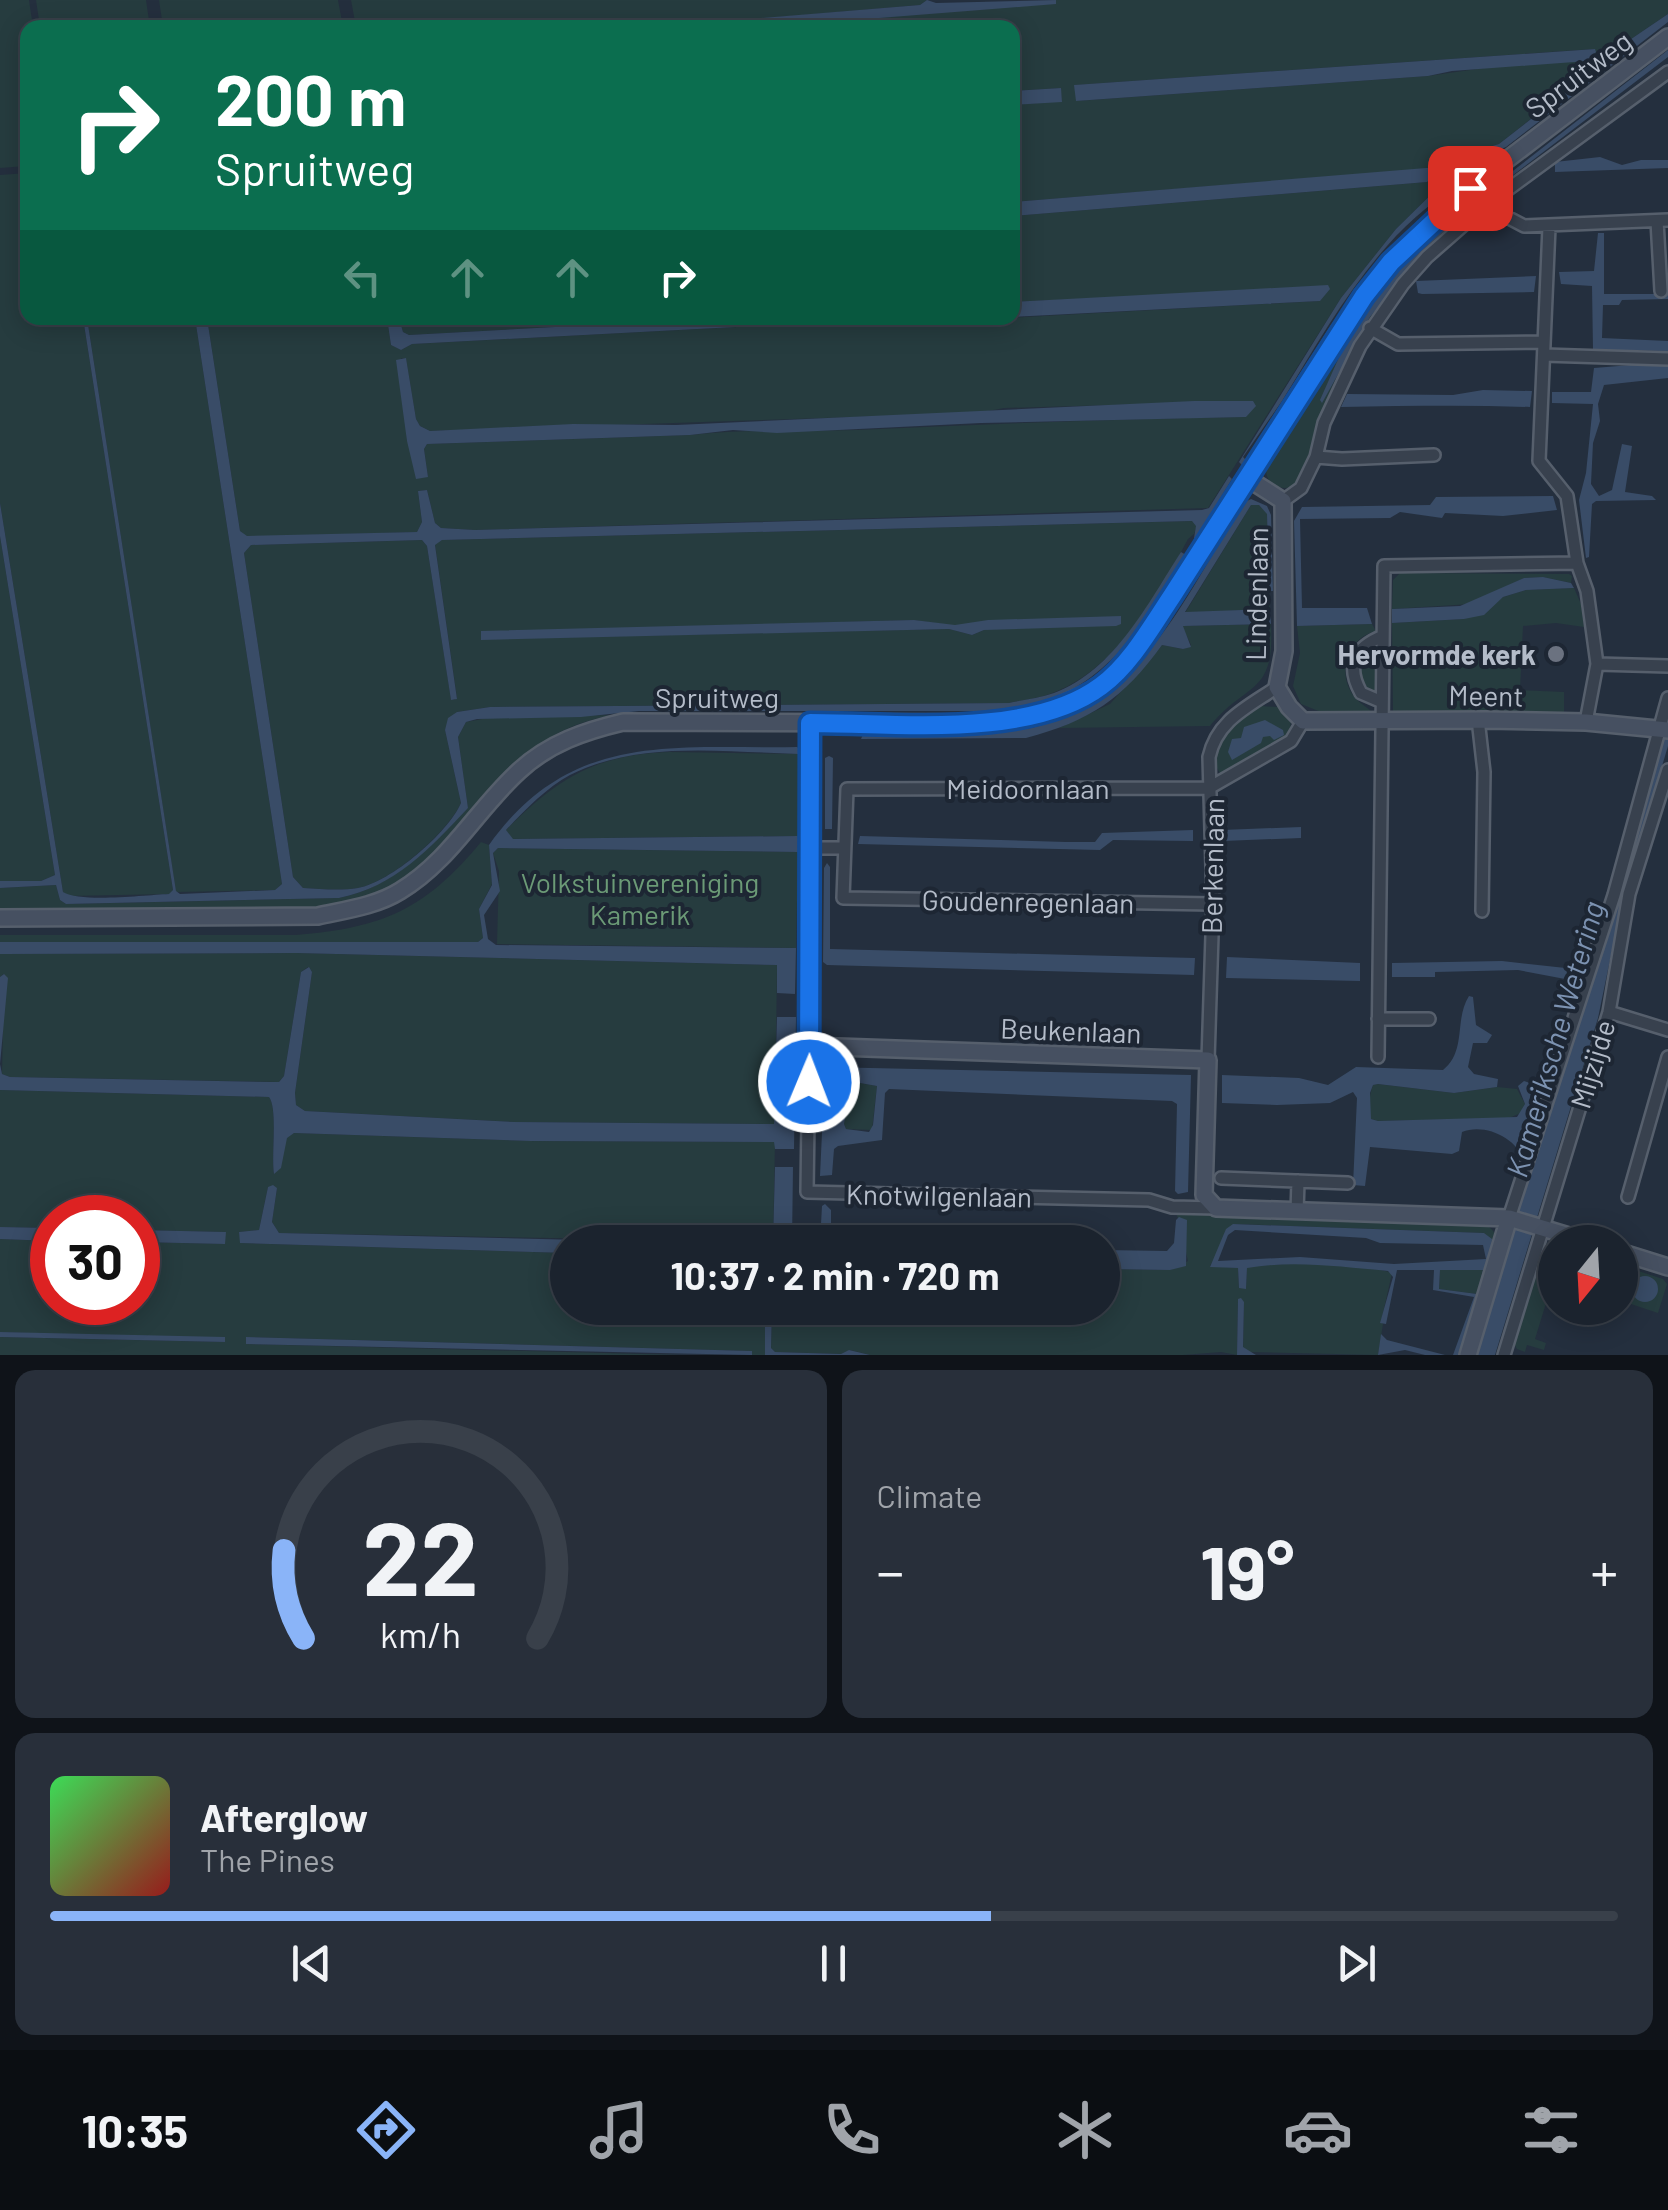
<!DOCTYPE html>
<html lang="en">
<head>
<meta charset="utf-8">
<style>
	body { margin:0; font-family:Barlow,sans-serif; background:#282f3a; color:#f1f3f6; height:100vh; display:flex; flex-direction:column; font-size:38px; white-space:nowrap }
	* { box-sizing:border-box; margin:0 }
	p { font-size:32px; color:#a0a4aa }
	.icon { flex:none; width:55px; height:55px; fill:none; stroke:currentColor; stroke-width:2; stroke-linecap:round; stroke-linejoin:round }
	.map { position:relative; height:1355px; overflow:hidden }
	.details { display:flex; flex-direction:column; gap:15px; padding:15px; background:#0f1319; flex:1 }
	.details>* { flex:none }
	.banner { position:absolute; left:20px; top:20px; width:1000px; height:305px; border-radius:20px; box-shadow:0 5px 25px #0003,0 0 0 2px #39404a; background:#0b6e4f; color:#fff; overflow:hidden }
	.needle { width:65px; rotate:198deg }
	.controls { position:absolute; left:1538px; top:1225px; display:grid; gap:20px }
	.controls a { display:grid; place-items:center; width:100px; height:100px; border-radius:50%; background:#1b232e; box-shadow:0 5px 25px #0003,0 0 0 2px #39404a; font-size:50px }
	.speed { position:absolute; left:30px; top:1195px; display:flex; gap:20px; font-size:50px; font-weight:700; text-align:center }
	.speed>* { display:grid; place-content:center; width:130px; height:130px; border-radius:50%; background:#1b232e; box-shadow:0 5px 25px #0003,0 0 0 2px #39404a; line-height:1 }
	.speed .limit { border:15px solid #d22; background:#fff; color:#111 }
	.pin { position:absolute; display:grid; place-items:center; width:85px; height:85px; color:#fff; margin:-42px; border-radius:20px; box-shadow:0 5px 15px #0006 }
	.me { position:absolute; width:110px; margin:-55px; rotate:1deg; stroke-linejoin:round; filter:drop-shadow(0 0 8px #0008) }
	.turn { display:flex; align-items:center; gap:35px; height:210px; padding:0 30px; font-size:45px }
	.turn .icon { width:130px; height:130px; stroke-width:2.5 }
	.turn b { display:block; font-size:70px; line-height:85px }
	.lanes { display:flex; align-items:center; height:95px; padding:0 30px; background:#0003; justify-content:center; gap:50px; direction:ltr }
	.lanes .off { opacity:.35 }
	.big { font-size:75px; font-weight:700; line-height:1.1 }
	.details .widget { flex:1; display:flex; flex-direction:column; justify-content:center; gap:15px; min-width:0; padding:0 35px; border-radius:20px; background:#282f3a }
	.details .dial { align-items:center; gap:0 }
	.dial svg { height:260px; overflow:visible; fill:none; stroke:#39404a; stroke-width:7; stroke-linecap:round; text-anchor:middle }
	.dial text { fill:#f1f3f6; stroke:none }
	.song { display:flex; align-items:center; gap:30px }
	.cover { width:120px; height:120px; border-radius:15px; background:linear-gradient(135deg,hsl(130 70% 55%),hsl(0 70% 35%)) }
	.played { height:10px; border-radius:5px; background:linear-gradient(90deg,#8ab4f8 60%,#39404a 60%) }
	.keys { display:flex; justify-content:space-around; direction:ltr }
	.heat { display:flex; justify-content:space-between; align-items:center; font-size:55px; direction:ltr }
	.details .tiles { flex:1; display:grid; gap:15px; grid-template-columns:1fr 1fr }
	.widget:last-child { grid-column:span 2 }
	.trip { position:absolute; left:550px; top:1225px; width:570px; height:100px; border-radius:50px; background:#1b232e; box-shadow:0 5px 25px #0003,0 0 0 2px #39404a; font-weight:700; line-height:100px; text-align:center }
	.menu { display:flex; height:160px; justify-content:space-around; align-items:center; background:#0b0e12; color:#a0a4aa }
	.menu .icon { width:70px; height:70px }
	.menu .active { color:#8ab4f8 }
	.menu b { font-size:45px; color:#f1f3f6 }
	.map>svg:first-child { display:block }
	.green { fill:#263c3f; fill-rule:evenodd }
	.water { fill:#394c67; fill-rule:evenodd }
	.lines { fill:none; stroke-linecap:round; stroke-linejoin:round }
	.street-casing { stroke:#565f6c; stroke-width:16 }
	.secondary-casing { stroke:#565f6c; stroke-width:20 }
	.street { stroke:#38414e; stroke-width:11 }
	.secondary { stroke:#465061; stroke-width:15 }
	.route-casing { stroke:#114b97; stroke-width:25 }
	.route { stroke:#1a73e8; stroke-width:18 }
	.worship-dot { fill:#6b7280; stroke:#1d2633; stroke-width:4 }
	.labels { text-anchor:middle; dominant-baseline:central; stroke-width:8; stroke-linejoin:round; paint-order:stroke }
	.street-label { font-size:28px; fill:#b4bcc9; stroke:#1d2633 }
	.poi-label { font-size:28px; font-weight:bold; fill:#b4bcc9; stroke:#1d2633; text-anchor:end }
	.park-label { font-size:28px; fill:#6b9a76; stroke:#1d2633 }
	.water-label { font-size:30px; font-style:italic; fill:#7c92b1; stroke:#1d2633 }
</style>
</head>
<body>
<div class="map">
<svg width="1668" height="1355" viewBox="0 0 1668 1355">
	<rect width="100%" height="100%" fill="#242f3e"/>
	<path class="green" d="M0 0H29L33 27 28 28 27 166 0 168Z
		M36 0H146L150 27H40Z
		M159 0H338L343 27H163Z
		M351 0H927L920 5 651 28 356 27Z
		M1056 0H1668V14L1606 56 1584 82 1580 80 1499 144 1479 150 1481 152 1453 173 1396 229 1341 298 1208 508 475 530 441 528 435 523 427 490 418 491 422 522 417 532 247 537 240 531 207 318H387L391 345 401 350 412 344 904 318 986 319 1320 301 1123 297 1013 302V216L1427 182 1437 168 1013 202V105L1062 101 1060 88 1013 91 1012 28 740 27 1056 3ZM1594 49 1596 52 1428 76 1077 101 1075 85ZM401 358 406 359 416 419 420 426 430 431 978 413 1004 408 1253 401 1246 417C1116 419 987 424 857 430 801 432 745 429 690 435L427 444 424 449 428 477 407 441Z
		M27 173 28 318H83L173 890 170 894 68 896 63 892 0 503V175Z
		M1394 267 1397 270 1364 311 1326 401 1370 317 1403 273 1406 275 1373 318 1304 477C1295 489 1284 491 1271 484 1257 464 1276 445 1286 427L1290 428 1320 387 1318 383 1327 362Z
		M87 318H195L282 884 275 890 176 892Z
		M399 318H722L409 335 403 332Z
		M1251 505H1259L1267 513 1270 609 1185 613Z
		M1193 521 1197 526 1194 534 1188 539C1158 595 1117 668 1055 692 1041 698 1024 700 1009 703L490 707 457 712 445 730 461 803C447 833 391 882 358 888 340 891 321 889 303 888L293 877 244 553 251 545 422 540 427 546 451 699 454 700 457 698 435 544 442 540ZM914 620 984 630 972 635 949 629 481 639V632Z
		M0 536 55 875 41 881H0Z
		M1400 573 1569 574 1572 576 1571 583 1543 577 1524 578 1471 604 1392 609 1393 580Z
		M1574 588 1581 604 1584 627 1556 623 1523 626 1520 690 1564 692V713L1393 711 1392 623 1464 619 1503 597 1526 590Z
		M1271 624C1275 696 1247 681 1210 726L1059 728 1110 704 1162 645 1183 649 1191 645 1182 626Z
		M1372 624 1376 631C1349 637 1336 671 1353 695 1357 701 1365 706 1371 711L1321 712 1301 704 1293 686 1300 653 1297 626Z
		M1376 649V695L1366 692 1361 684V658L1368 650Z
		M1261 706 1278 707 1291 719 1290 731 1284 738 1225 774 1220 773C1201 746 1238 716 1261 706Z
		M615 715C503 731 480 832 395 885 364 904 328 907 292 910L0 911V888L56 885 60 900 66 904 339 898C395 887 428 847 468 808L458 737 466 722 493 717Z
		M670 752 798 754V836L512 839 507 835 506 830C557 779 596 754 670 752Z
		M481 842 489 845 492 884 479 909 483 938 478 942H0V935H296C382 928 425 910 481 842Z
		M498 848 798 852 796 948 497 944 499 871 493 853Z
		M296 953 777 965 775 1124 515 1122 305 1111 296 1105 295 1093 312 972 308 967 301 972 284 1076 279 1082 10 1077 2 1074 4 974 0 977V954Z
		M860 1083 877 1086 872 1130 846 1129 844 1124 851 1085Z
		M1378 1084 1454 1093 1497 1087 1517 1089 1525 1104 1523 1112 1509 1118 1378 1121 1371 1119C1368 1108 1369 1096 1373 1085Z
		M0 1090 269 1097C278 1109 271 1154 274 1174L287 1137 294 1133 531 1141 775 1142 773 1242 279 1233 272 1222 277 1188 268 1187 259 1230 239 1232 241 1243 567 1253 568 1308H765V1355H752L751 1351 247 1337V1344L682 1355H0V1337L224 1342 225 1340 0 1332V1239L52 1241V1302H138V1242L224 1244 225 1232 138 1230V1218H52V1228L0 1227Z
		M1176 1211 1485 1225C1503 1232 1494 1252 1492 1268L1484 1233 1234 1224 1210 1266 1238 1268 1239 1288H1246L1247 1267C1285 1262 1356 1261 1392 1273L1381 1322 1383 1324 1378 1355 1248 1352 1243 1348 1244 1302 1238 1300 1237 1355 1221 1352 1183 1355H870L850 1350 841 1354 775 1352 771 1348 772 1308H1102L1103 1269 1170 1270 1188 1261Z
		M1552 1239 1561 1242H1555V1274L1535 1339 1546 1343 1544 1350 1527 1345 1525 1352 1517 1349 1512 1341 1541 1243 1547 1245Z
		M1620 1265 1663 1279 1667 1284 1658 1313 1631 1304 1629 1293 1620 1291Z
		M1440 1270H1483L1477 1294 1439 1289Z"/>
	<path class="water" d="M927 0 936 3 1056 0V4L778 26 651 27 920 5Z
		M1668 14V22L1506 147 1493 153 1479 150 1499 144 1581 80 1584 82 1606 56Z
		M1595 49 1596 52 1588 61 1452 71 1428 76 1076 101 1074 85Z
		M1668 50V57L1474 205 1431 243 1370 317 1322 403 1320 400 1340 355 1364 311 1428 237Z
		M1061 88 1062 102 1013 105V91Z
		M1600 157 1622 165 1641 160H1668V168L1555 172V162Z
		M1473 160 1479 167C1451 189 1421 210 1396 236 1350 285 1317 344 1282 401L1243 457 1246 460 1242 465 1239 462 1341 298 1396 229 1453 173Z
		M1426 168H1437L1439 171 1427 182 1013 216V202Z
		M1598 233H1604V294H1668V299L1622 300 1619 305H1603L1602 338 1668 341V351L1593 350 1592 286 1561 284 1559 272 1594 271Z
		M1536 276 1534 292 1422 294 1418 293 1416 281Z
		M1328 285 1330 289 1320 301 1013 317V302Z
		M83 318H87L176 891 180 894 275 890 282 884 195 318H207L240 531 247 536 417 532 422 522 418 491 427 490 435 523 441 528 475 530 1202 510 1209 508 1229 476 1232 479 1196 538H1194L1196 526 1192 521 442 540 435 545 457 699 451 700 427 546 422 540 251 545 244 553 293 877 303 888C321 889 340 891 358 888 391 882 448 833 461 803L445 730 448 718 457 712 490 707 1009 703C1023 700 1040 698 1054 693 1115 670 1148 603 1181 552L1186 555C1150 612 1115 679 1046 700 1031 705 1015 708 1000 711H639L581 717 477 719 466 722 458 737 468 808C430 848 395 887 339 898L66 904 60 900 56 885 0 888V881H41L55 875 0 536V503L63 892C81 903 145 895 169 894L173 890Z
		M387 318H399L403 332 409 335 722 318H904L412 344 401 350 391 345Z
		M406 358 416 419 420 426 430 431 573 424 676 425 1194 401H1253L1256 406 1246 417 981 423 777 433 733 430 690 435 427 444 424 449 428 477 416 479 407 441 396 360Z
		M1631 365 1668 366V378L1604 385 1598 404 1600 421 1593 443 1591 484 1599 496 1612 490 1622 444 1632 446 1625 492 1652 496 1656 500 1596 501 1592 504 1589 557 1586 558 1579 500 1586 473 1593 404 1552 403V392H1591L1594 368Z
		M1483 390 1532 391 1530 407C1468 405 1405 406 1341 407L1347 394 1453 395Z
		M1553 496 1557 510 1503 516 1445 513 1442 518 1400 512 1390 518 1300 519 1302 608H1367L1372 624 1297 626 1294 521 1302 507 1430 505 1436 497Z
		M1251 499 1267 506 1271 515 1273 591H1269L1267 514 1259 505H1251L1185 612 1270 609 1271 624 1183 626 1191 647 1183 649 1162 645C1123 699 1090 721 1026 738L861 739 864 732 1026 729C1141 706 1186 595 1243 503Z
		M1543 577 1571 583 1574 588 1526 590 1503 597 1484 615 1464 619 1392 623V609L1460 606 1524 578Z
		M1121 616V624L1116 626 984 630 972 635 949 629 481 640V631L914 620 955 625 988 620Z
		M1265 720 1283 730 1284 735 1274 740 1270 736 1263 737 1261 743 1232 760 1228 752 1232 739 1241 738 1244 727Z
		M1668 726V746L1623 897 1598 1018 1495 1355H1477L1518 1211 1596 973Z
		M797 747 802 751 798 754C724 752 639 740 570 775 546 788 525 810 506 830L513 839 798 836V852L498 848 493 853 500 891 484 915 488 939 496 945 796 948 795 994 777 993V965L296 953 0 954V942H478L483 938 479 909 492 885 489 845C571 730 673 749 797 747Z
		M829 756 833 758 832 829H825V758Z
		M1301 827V838L1223 841 1222 830Z
		M1193 830V841L1113 840 1100 850 858 844 860 836 1066 842H1095L1102 833Z
		M827 863 830 867V949L1195 958 1194 975 827 965 823 962 824 868Z
		M1227 957 1360 963V981L1226 978Z
		M1502 961 1584 970 1581 982 1518 970 1435 972V977H1392V963Z
		M309 967 312 972 295 1093 296 1105 305 1111 515 1122 774 1124 777 1017H796L794 1149H775L774 1142 531 1141 294 1133 287 1138 281 1168 274 1174C271 1155 278 1109 269 1097L0 1090V977L4 974 8 978 0 1064 2 1074 10 1077 271 1082H279L284 1076 301 972Z
		M1469 996 1473 997 1476 1025 1492 1035 1487 1043H1473L1468 1067 1474 1074 1498 1079 1497 1087 1454 1093 1378 1084 1373 1085 1370 1093 1371 1119 1378 1121 1517 1117 1525 1104 1518 1086 1524 1081 1539 1086 1550 1050 1559 1052 1524 1161C1517 1138 1485 1123 1462 1132L1459 1151 1452 1154 1370 1147 1365 1186 1353 1185 1357 1098 1353 1092 1330 1103 1277 1105 1222 1103V1075L1299 1078 1328 1085 1356 1067 1443 1070C1467 1051 1454 1019 1469 996Z
		M825 1067 1191 1075 1188 1192 1178 1194 1175 1191 1177 1104 1172 1101 889 1089 885 1093 882 1140 838 1146 834 1149 832 1175 820 1176ZM860 1083 877 1086 873 1125 869 1132 846 1129 844 1124 851 1086Z
		M775 1167H793L792 1242H773Z
		M273 1185 277 1188 272 1222 279 1233 667 1242H568L567 1253 240 1243 239 1232 259 1230 268 1187Z
		M825 1204 831 1210V1235L841 1242H820L822 1206Z
		M1179 1217 1187 1220 1186 1266 1170 1270 1103 1269V1250L1167 1251 1174 1243 1176 1220Z
		M1233 1224 1484 1233 1492 1239 1491 1259 1461 1355H1453L1474 1297 1433 1290 1434 1270H1397L1386 1324 1380 1323 1393 1277 1388 1271C1341 1267 1294 1260 1247 1268L1246 1289 1239 1288 1238 1268 1210 1267 1226 1229ZM1235 1230 1366 1238 1380 1243 1483 1245 1486 1259 1394 1264 1300 1257 1218 1261 1228 1235ZM1440 1270H1483L1477 1294 1439 1289Z
		M0 1227 52 1228V1241L0 1239Z
		M138 1230 226 1232 225 1244 138 1242Z
		M1632 1289a13 13 0 1 1 26 0a13 13 0 1 1-26 0Z
		M1241 1298 1244 1302 1243 1347 1256 1355H1237L1238 1299Z
		M765 1308H772L771 1348 775 1352 841 1354 849 1350 870 1355H765Z
		M0 1332 225 1337V1342L0 1337Z
		M1381 1334 1387 1340 1445 1355H1425L1405 1350 1378 1355Z
		M246 1337 752 1351V1355L246 1344Z"/>
	<g class="lines">
		<g class="street-casing">
			<path id="street" d="M1498 199 1507 217 1524 226 1668 220
				M1657 221 1661 291
				M1549 227 1539 461 1567 496 1577 563 1587 591 1597 664 1586 722
				M1370 328 1398 344 1544 342
				M1544 355 1668 359
				M1316 457 1342 459 1434 455
				M1283 501 1301 488 1316 457 1324 423 1360 346 1403 284 1427 257 1484 207 1668 72
				M1597 664 1668 666
				M1382 702 1361 693C1345 664 1356 647 1383 636
				M1478 719 1484 772 1482 911
				M809 848H843
				M1213 904 843 898 847 789 1209 788 1291 741 1303 721
				M1609 1012 1668 1030
				M1378 1019H1429
				M809 1046 807 1192 1149 1200 1172 1207 1216 1208
				M1378 1057 1384 566 1577 563
				M1208 1060 1213 904 1209 757C1217 720 1248 707 1277 687
				M1221 1178 1348 1183
				M1628 1197 1668 1057
				M1297 1212 1298 1181
				M1509 1218 1614 895 1668 698
				M1504 1355 1609 1012 1629 894 1668 770"/>
		</g>
		<g class="secondary-casing">
			<path id="secondary" d="M1247 478 1283 501 1284 651 1277 687 1289 707 1303 721 1487 720 1586 722 1668 730
				M810 723 809 1046 1208 1060 1204 1195 1216 1208 1509 1218 1589 1242
				M0 918 318 916C345 910 376 906 400 891 450 861 477 809 519 771 549 743 585 731 623 722L977 723 1040 715 1103 685 1141 642 1339 331 1391 262 1470 188 1668 37
				M1620 1252 1668 1267
				M1468 1355 1509 1218"/>
		</g>
		<use href="#street" class="street"/>
		<use href="#secondary" class="secondary"/>
	</g>
	<g class="lines">
		<g class="route-casing">
			<path id="route" d="M809 1082 810 723C896 723 1030 739 1101 686 1130 665 1152 626 1172 596L1364 296 1391 262 1470 188"/>
		</g>
		<use href="#route" class="route"/>
	</g>
	<circle class="worship-dot" cx="1556" cy="654" r="10"/>
	<g class="labels">
		<g class="street-label">
			<text transform="translate(1578 74) rotate(-37)">Spruitweg</text>
			<text transform="translate(1256 594) rotate(-89)">Lindenlaan</text>
			<text transform="translate(1486 695) rotate(1)">Meent</text>
			<text x="717" y="697">Spruitweg</text>
			<text x="1028" y="788">Meidoornlaan</text>
			<text transform="translate(1212 866) rotate(-89)">Berkenlaan</text>
			<text transform="translate(1028 901) rotate(1)">Goudenregenlaan</text>
			<text transform="translate(1071 1030) rotate(2)">Beukenlaan</text>
			<text transform="translate(1592 1064) rotate(-73)">Mijzijde</text>
			<text transform="translate(939 1195) rotate(1)">Knotwilgenlaan</text>
		</g>
		<g class="poi-label">
			<text x="1536" y="654">Hervormde kerk</text>
		</g>
		<g class="park-label">
			<text x="640" y="882">Volkstuinvereniging<tspan x="640" dy="32">Kamerik</tspan></text>
		</g>
		<g class="water-label">
			<text transform="translate(1554 1039) rotate(-74)">Kameriksche Wetering</text>
		</g>
	</g>
</svg>
<div class="controls">
<a><svg class="needle" viewBox="-14 -14 28 28"><path d="M0-13l5 13h-10z" fill="#e53935"/><path d="M0 13l5-13h-10z" fill="#a0a4aa"/></svg></a>
</div>
<div class="speed"><div class="limit">30</div></div>
<div class="pin" style="left:1470px;top:188px;background:#d93025"><svg class="icon" aria-label="arrive" viewBox="0 0 24 24"><path d="M6 21V4h12l-3 4 3 4H6"/></svg></div>
<svg class="me" style="left:809px;top:1082px" viewBox="-20 -20 40 40"><circle r="17" fill="#1a73e8" stroke="#fff" stroke-width="3"/><path d="M0-11L8 9 0 5-8 9z" fill="#fff"/></svg>
<div class="trip">10:37 · 2 min · 720 m</div>
<div class="banner">
<div class="turn"><svg class="icon" aria-label="right" viewBox="0 0 24 24"><path d="M7 20v-9h11M14 6l5 5-5 5"/></svg><div><b>200 m</b>Spruitweg</div></div>
<div class="lanes"><svg class="icon off" aria-label="left" viewBox="0 0 24 24"><path d="M17 20v-9H6M10 6l-5 5 5 5"/></svg><svg class="icon off" aria-label="ahead" viewBox="0 0 24 24"><path d="M12 20V5M6 11l6-6 6 6"/></svg><svg class="icon off" aria-label="ahead" viewBox="0 0 24 24"><path d="M12 20V5M6 11l6-6 6 6"/></svg><svg class="icon" aria-label="right" viewBox="0 0 24 24"><path d="M7 20v-9h11M14 6l5 5-5 5"/></svg></div>
</div>
</div>
<section class="details">
<div class="tiles">
<div class="widget dial"><svg viewBox="0 0 100 80">
<path d="M14 69A42 42 0 1 1 86 69"/>
<path d="M14 69A42 42 0 0 1 8 42" stroke="#8ab4f8"/>
<text x="50" y="56" font-size="32" font-weight="700">22</text>
<text x="50" y="72" font-size="11">km/h</text>
</svg></div>
<div class="widget"><p>Climate</p>
<div class="heat"><a>−</a><b class="big">19°</b><a>+</a></div>
</div>
<div class="widget">
<div class="song"><i class="cover"></i><div><b>Afterglow</b><p>The Pines</p></div></div>
<div class="played"></div>
<div class="keys"><svg class="icon" aria-label="previous" viewBox="0 0 24 24"><path d="M18 5L8 12l10 7zM5 5v14"/></svg><svg class="icon" aria-label="pause" viewBox="0 0 24 24"><path d="M8 5v14M16 5v14"/></svg><svg class="icon" aria-label="next" viewBox="0 0 24 24"><path d="M6 5l10 7-10 7zM19 5v14"/></svg></div>
</div>
</div>
</section>
<nav class="menu">
<b>10:35</b>
<svg class="icon active" aria-label="directions" viewBox="0 0 24 24"><path d="M12 3l9 9-9 9-9-9zM9 14v-3h6M13 9l2 2-2 2"/></svg>
<svg class="icon" aria-label="music" viewBox="0 0 24 24"><path d="M9 18V5l10-2v13"/><circle cx="6" cy="18" r="3"/><circle cx="16" cy="16" r="3"/></svg>
<svg class="icon" aria-label="phone" viewBox="0 0 24 24"><path d="M5 4h4l2 5-3 2q2 4 5 5l2-3 5 2v4C11 20 4 13 5 4z"/></svg>
<svg class="icon" aria-label="climate" viewBox="0 0 24 24"><path d="M12 3v18M4 7l16 10M4 17L20 7"/></svg>
<svg class="icon" aria-label="car" viewBox="0 0 24 24"><path d="M5 17H2v-5l4-1 3-4h7l3 4 3 1v5h-3M9 17h6M6 11h13"/><circle cx="7" cy="17" r="2"/><circle cx="17" cy="17" r="2"/></svg>
<svg class="icon" aria-label="filters" viewBox="0 0 24 24"><path d="M4 7h16M4 17h16"/><circle cx="9" cy="7" r="2"/><circle cx="15" cy="17" r="2"/></svg>
</nav>
</body>
</html>
